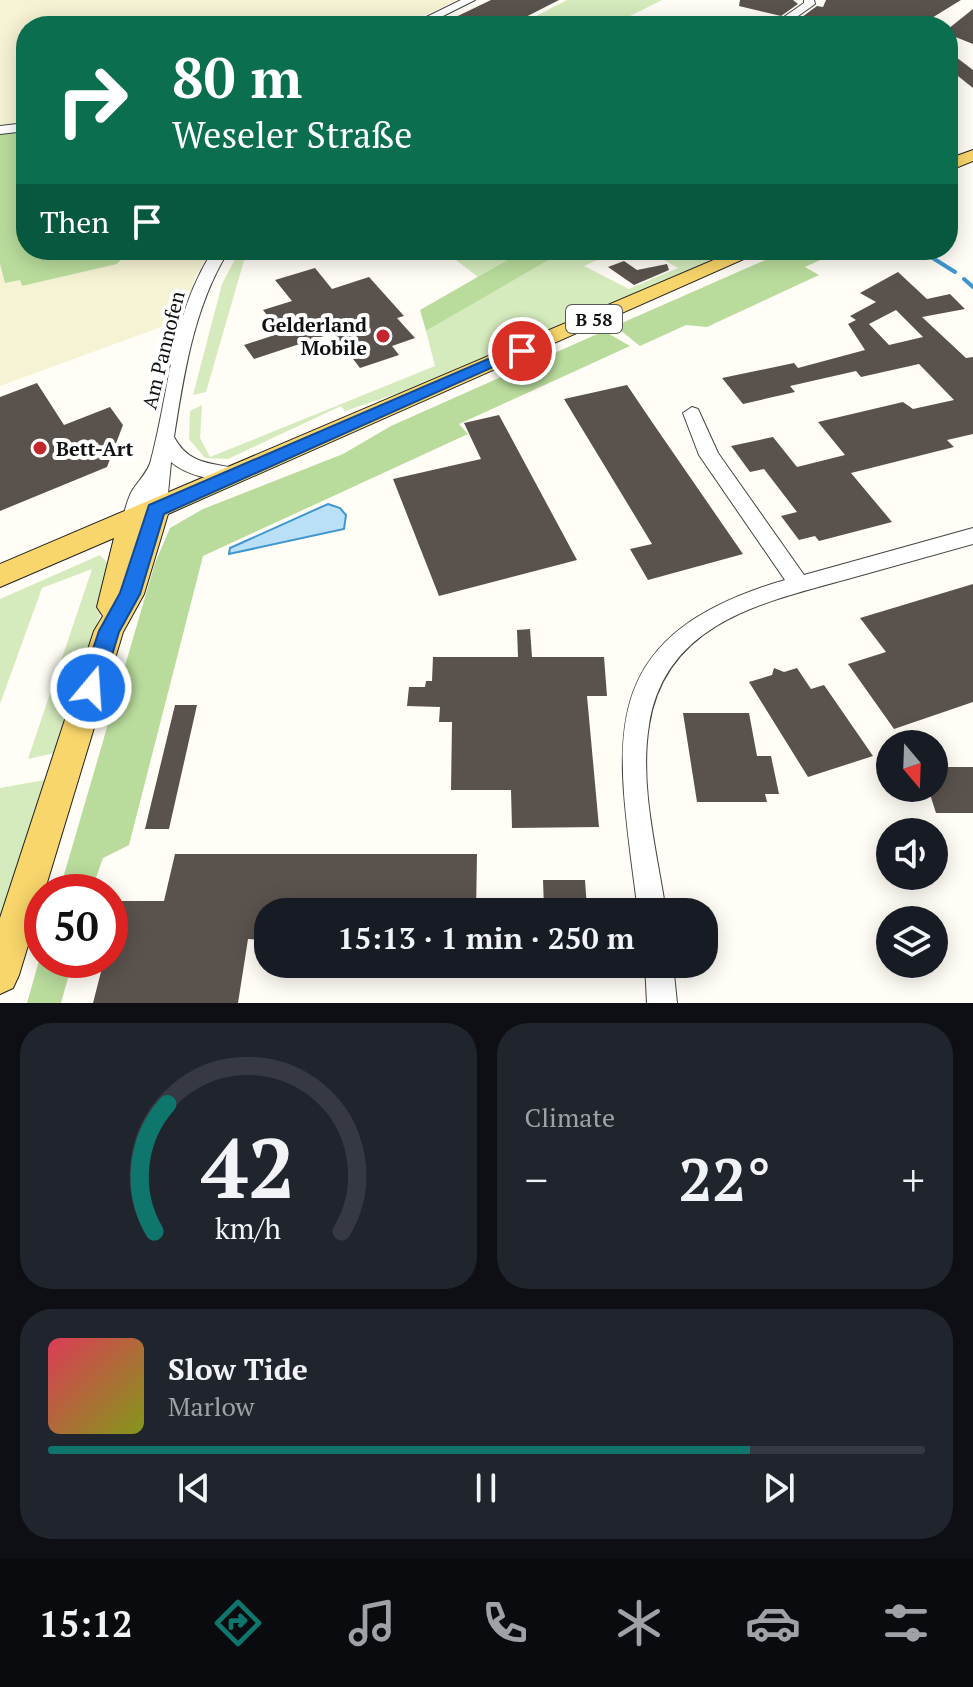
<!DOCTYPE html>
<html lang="en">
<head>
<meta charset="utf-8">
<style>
	body { margin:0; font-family:"PT Serif",serif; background:#20242c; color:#f1f3f6; height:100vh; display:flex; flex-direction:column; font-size:30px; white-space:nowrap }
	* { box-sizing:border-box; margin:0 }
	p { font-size:26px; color:#9ea1a6 }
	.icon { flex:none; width:44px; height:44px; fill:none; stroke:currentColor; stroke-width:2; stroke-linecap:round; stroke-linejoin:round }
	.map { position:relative; height:1003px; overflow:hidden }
	.sheet { display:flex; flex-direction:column; gap:20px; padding:20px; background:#0d0f14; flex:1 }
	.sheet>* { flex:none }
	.top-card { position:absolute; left:16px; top:16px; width:942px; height:244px; border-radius:32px; box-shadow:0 4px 20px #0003; background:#0b6e4f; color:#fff; overflow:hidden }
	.needle { width:52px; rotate:161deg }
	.tools { position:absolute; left:876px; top:730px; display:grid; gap:16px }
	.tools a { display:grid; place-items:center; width:72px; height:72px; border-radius:50%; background:#171b24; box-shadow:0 4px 20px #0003; font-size:40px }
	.speed { position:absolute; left:24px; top:874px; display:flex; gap:16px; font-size:40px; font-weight:700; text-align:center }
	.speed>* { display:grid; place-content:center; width:104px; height:104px; border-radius:50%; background:#171b24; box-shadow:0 4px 20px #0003; line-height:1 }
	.speed .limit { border:12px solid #d22; background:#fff; color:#111 }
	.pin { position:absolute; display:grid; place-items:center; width:68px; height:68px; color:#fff; margin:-34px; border:4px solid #fff; border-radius:50%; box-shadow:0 2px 8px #0007 }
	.me { position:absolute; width:88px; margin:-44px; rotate:18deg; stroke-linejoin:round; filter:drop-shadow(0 0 6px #0008) }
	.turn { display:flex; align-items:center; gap:28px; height:168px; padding:0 24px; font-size:36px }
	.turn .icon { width:104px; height:104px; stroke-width:2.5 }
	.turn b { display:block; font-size:56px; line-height:68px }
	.then { display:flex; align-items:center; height:76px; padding:0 24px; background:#0003; gap:16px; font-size:30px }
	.big { font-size:60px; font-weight:700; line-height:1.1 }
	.sheet .tile { flex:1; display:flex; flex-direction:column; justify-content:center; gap:12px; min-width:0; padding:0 28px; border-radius:32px; background:#20242c }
	.sheet .dial { align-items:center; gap:0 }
	.dial svg { height:208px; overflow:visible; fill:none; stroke:#363941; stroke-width:7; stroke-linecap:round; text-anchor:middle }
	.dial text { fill:#f1f3f6; stroke:none }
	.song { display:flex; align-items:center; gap:24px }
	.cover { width:96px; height:96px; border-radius:12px; background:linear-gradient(135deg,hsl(350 70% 55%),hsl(70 70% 35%)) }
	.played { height:8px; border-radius:4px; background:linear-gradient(90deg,#0f766e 80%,#363941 80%) }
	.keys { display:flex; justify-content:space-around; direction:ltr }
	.heat { display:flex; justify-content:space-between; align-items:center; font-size:44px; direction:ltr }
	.sheet .tiles { flex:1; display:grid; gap:20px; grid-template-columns:1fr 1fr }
	.tile:last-child { grid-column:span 2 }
	.trip { position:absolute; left:254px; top:898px; width:464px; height:80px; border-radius:32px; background:#171b24; box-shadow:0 4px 20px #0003; font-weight:700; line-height:80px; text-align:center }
	.tabs { display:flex; height:128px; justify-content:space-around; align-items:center; background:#090b0e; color:#9ea1a6 }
	.tabs .icon { width:56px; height:56px }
	.tabs .selected { color:#0f766e }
	.tabs b { font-size:36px; color:#f1f3f6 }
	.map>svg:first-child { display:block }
	.farmland { fill:#f6f3d4 }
	.green { fill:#d5ebbd }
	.forest { fill:#b9dc9c }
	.water { fill:#b9e0f7; stroke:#3f96cf; stroke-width:2 }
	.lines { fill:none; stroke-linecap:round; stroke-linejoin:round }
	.stream { stroke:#3f96cf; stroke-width:4 }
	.building { fill:#5a524d; fill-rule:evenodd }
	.minor-casing { stroke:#444; stroke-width:2 }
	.major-casing { stroke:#222; stroke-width:2 }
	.minor { fill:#fff; fill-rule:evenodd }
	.major { fill:#f9d66b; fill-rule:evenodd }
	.route { fill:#1a73e8; stroke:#114b97; stroke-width:2 }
	.poi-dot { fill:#c4262e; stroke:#fff; stroke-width:3 }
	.labels { text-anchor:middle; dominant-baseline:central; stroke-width:8; stroke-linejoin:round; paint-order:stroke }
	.shield { fill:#fff; stroke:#585858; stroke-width:2 }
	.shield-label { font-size:18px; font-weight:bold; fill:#111 }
	.poi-label { font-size:20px; font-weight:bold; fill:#111; stroke:#fff; text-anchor:end }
	.street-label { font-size:20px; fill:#111; stroke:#fff }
</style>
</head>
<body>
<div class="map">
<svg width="973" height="1003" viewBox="0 0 973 1003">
	<rect width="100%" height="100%" fill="#fffdf5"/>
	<path class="farmland" d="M0 0H457L401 26H26V124L0 128Z
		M130 250H211L195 277 184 315 168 321 169 324 0 386V264L5 283 20 279 21 286 117 264Z"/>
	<path class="green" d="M567 0H662L610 26H517Z
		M240 250H247L206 392 193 395 222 284Z
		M443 250H525L478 277Z
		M566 250 617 251 584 266 629 289 678 268 647 250H740L423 385 345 411 341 406 228 459 205 458 189 439 190 411 202 405 200 438 210 457 435 366 426 331Z
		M100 555 111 567V578L59 752 28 759 92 569 42 588 0 704V599Z
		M50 779 0 934V788Z"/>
	<path class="forest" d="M26 129V250H130L117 264 22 286 20 280 5 283 0 264V132Z
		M525 250H566L426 331 420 310Z
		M788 250H842L805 267 819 275 707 327 686 325 640 346 615 326Z
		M604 331 630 346 459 424 468 434 203 556 129 845 103 858 91 892H59L155 563 170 528 203 509 343 454 391 426Z
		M42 950V960H73L61 1003H27Z"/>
	<path class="water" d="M328 504 340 508 346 515 344 529 229 554 230 548Z"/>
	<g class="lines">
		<path class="stream" d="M920 250 955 272
			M964 279 973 287"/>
	</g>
	<path class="building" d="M491 0H559L508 26H437Z
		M740 0H793L798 4 781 16 739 6Z
		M826 0H961L922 24 909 20 917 26H797L805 21 798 20 817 6 823 7Z
		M973 9V44L948 34V29Z
		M948 51 973 70V88L948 68Z
		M624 261 637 270 667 264 669 270 634 285 608 267Z
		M315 268 332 289 369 277 404 316 397 318 415 338 392 346 399 355 360 368 333 333 254 359 244 345 281 333 263 310 292 301 275 280Z
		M898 272 927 299 950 294 965 309 922 317 966 358 973 357V434L947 440 954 447 851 473 892 522 819 541 815 536 799 540 781 516 797 512 764 469 750 472 731 446 773 437 797 467 845 455 818 422 903 402 913 409 954 400 919 364 861 377 856 371 790 386 795 392 743 404 722 378 794 363 798 368 865 350 848 324 856 320 850 316 876 302 860 293ZM896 310 923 337 889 345 869 324Z
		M37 383 64 425 110 407 123 425 107 467 0 511V397Z
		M627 385 652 422 743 554 648 580 630 549 652 544 564 399Z
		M499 415 577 560 439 596 393 479 481 459 464 423Z
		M973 584V702L894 729 848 664 886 652 860 618Z
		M530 629 532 657H604L607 696H587L599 827 512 828 511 790H451L452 722H439L440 707 407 706 409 687H425L426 681H432L433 657H518L517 630Z
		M774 668 784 672 797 668 811 689 824 685 873 756 808 777 749 682 772 675Z
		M175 705H197L169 829H145Z
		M683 713H749L757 756H771L779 794H765L767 802H697Z
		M934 767H973V813H936L928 788H934Z
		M175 854H477L476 912H268V940L248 939 238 1003H93L104 960H110V935L119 901H164Z
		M543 880H585L587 908H544Z
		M318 964H497L498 978H317Z"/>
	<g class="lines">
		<g class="minor-casing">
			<path id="minor" d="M461 0H475L423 26H408Z
				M804 0H814L815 4 784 26H771L804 3Z
				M26 123V131L0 134V126Z
				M213 250H229C194 306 184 373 174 437 190 467 214 462 242 470L245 475 235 482C212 479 189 477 171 462L167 504 163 515H149L147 504 139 525H125L122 520C125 511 127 500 132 491 138 481 149 471 151 460 171 385 170 319 213 250Z
				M692 407 698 409 718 453 804 575 973 528V544C930 556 887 568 844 580 760 603 665 624 649 725 639 786 657 851 666 912H638C617 744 587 638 785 580L699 455 683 413Z
				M645 964H673L677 1003H647Z"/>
		</g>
		<g class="major-casing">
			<path id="major" d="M973 150V161L948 171V159Z
				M737 250H764L168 514 144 594 123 632 19 975 13 988 0 994V918L94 631 103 616 97 607 114 538 0 587V564Z"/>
		</g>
		<use href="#minor" class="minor"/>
		<use href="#major" class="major"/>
	</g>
	<path class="route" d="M516 347 529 351 164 514 140 594 119 632 102 688 99 694H83L80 688 99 631 120 593 149 505Z"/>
	<g class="poi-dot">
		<circle cx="383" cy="336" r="8"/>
		<circle cx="40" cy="448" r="8"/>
	</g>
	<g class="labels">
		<rect class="shield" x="566" y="305" width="56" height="28" rx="6"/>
		<g class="shield-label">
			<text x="594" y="319">B 58</text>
		</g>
		<g class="poi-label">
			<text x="367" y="324">Gelderland<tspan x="367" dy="23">Mobile</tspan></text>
			<text x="56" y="448" text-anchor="start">Bett-Art</text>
		</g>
		<g class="street-label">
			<text transform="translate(163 350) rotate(-76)">Am Pannofen</text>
		</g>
	</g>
</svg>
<div class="tools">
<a><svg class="needle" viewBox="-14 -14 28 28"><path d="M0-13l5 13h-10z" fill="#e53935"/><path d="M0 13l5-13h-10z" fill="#9ea1a6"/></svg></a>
<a><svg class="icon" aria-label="sound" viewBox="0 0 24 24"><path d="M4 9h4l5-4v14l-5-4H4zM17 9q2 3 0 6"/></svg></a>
<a><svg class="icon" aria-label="layers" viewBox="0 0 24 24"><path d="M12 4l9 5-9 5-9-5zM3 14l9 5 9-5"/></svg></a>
</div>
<div class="speed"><div class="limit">50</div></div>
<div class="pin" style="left:522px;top:351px;background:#d93025"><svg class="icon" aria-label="arrive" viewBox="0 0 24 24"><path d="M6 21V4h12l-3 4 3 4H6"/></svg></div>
<svg class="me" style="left:91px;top:688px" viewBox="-20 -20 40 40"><circle r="17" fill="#1a73e8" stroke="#fff" stroke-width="3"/><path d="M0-11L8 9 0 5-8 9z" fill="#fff"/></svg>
<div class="trip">15:13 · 1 min · 250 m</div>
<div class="top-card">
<div class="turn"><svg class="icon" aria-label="right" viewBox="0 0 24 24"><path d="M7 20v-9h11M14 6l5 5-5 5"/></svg><div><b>80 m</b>Weseler Straße</div></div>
<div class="then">Then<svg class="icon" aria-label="arrive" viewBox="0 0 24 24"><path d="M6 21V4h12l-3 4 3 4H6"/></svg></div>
</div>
</div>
<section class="sheet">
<div class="tiles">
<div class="tile dial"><svg viewBox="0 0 100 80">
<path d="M14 69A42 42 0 1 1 86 69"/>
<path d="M14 69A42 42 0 0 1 19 20" stroke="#0f766e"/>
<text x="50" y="56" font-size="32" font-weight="700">42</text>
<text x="50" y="72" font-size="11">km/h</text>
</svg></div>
<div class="tile"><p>Climate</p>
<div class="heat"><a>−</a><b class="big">22°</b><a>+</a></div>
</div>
<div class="tile">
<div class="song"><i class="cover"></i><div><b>Slow Tide</b><p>Marlow</p></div></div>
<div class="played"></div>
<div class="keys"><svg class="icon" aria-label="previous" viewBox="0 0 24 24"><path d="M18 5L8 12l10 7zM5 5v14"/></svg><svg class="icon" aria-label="pause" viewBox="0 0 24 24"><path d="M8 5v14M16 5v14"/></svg><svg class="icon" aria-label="next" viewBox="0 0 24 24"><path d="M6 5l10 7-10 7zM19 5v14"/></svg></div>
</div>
</div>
</section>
<nav class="tabs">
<b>15:12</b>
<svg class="icon selected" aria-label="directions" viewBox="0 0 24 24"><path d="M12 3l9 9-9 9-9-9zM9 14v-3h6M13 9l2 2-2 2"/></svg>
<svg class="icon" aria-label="music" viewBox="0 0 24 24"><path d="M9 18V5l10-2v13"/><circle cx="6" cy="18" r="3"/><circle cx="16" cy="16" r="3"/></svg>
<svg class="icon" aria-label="phone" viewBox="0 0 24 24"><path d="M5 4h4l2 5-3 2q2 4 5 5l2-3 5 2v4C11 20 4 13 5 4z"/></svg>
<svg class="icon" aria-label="climate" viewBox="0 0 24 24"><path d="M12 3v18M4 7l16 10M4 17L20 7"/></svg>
<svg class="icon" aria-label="car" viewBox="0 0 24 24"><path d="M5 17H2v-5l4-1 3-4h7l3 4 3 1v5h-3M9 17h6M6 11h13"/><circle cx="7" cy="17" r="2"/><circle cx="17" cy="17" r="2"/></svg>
<svg class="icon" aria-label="filters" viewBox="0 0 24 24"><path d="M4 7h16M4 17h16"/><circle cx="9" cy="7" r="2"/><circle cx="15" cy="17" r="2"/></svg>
</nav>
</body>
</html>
